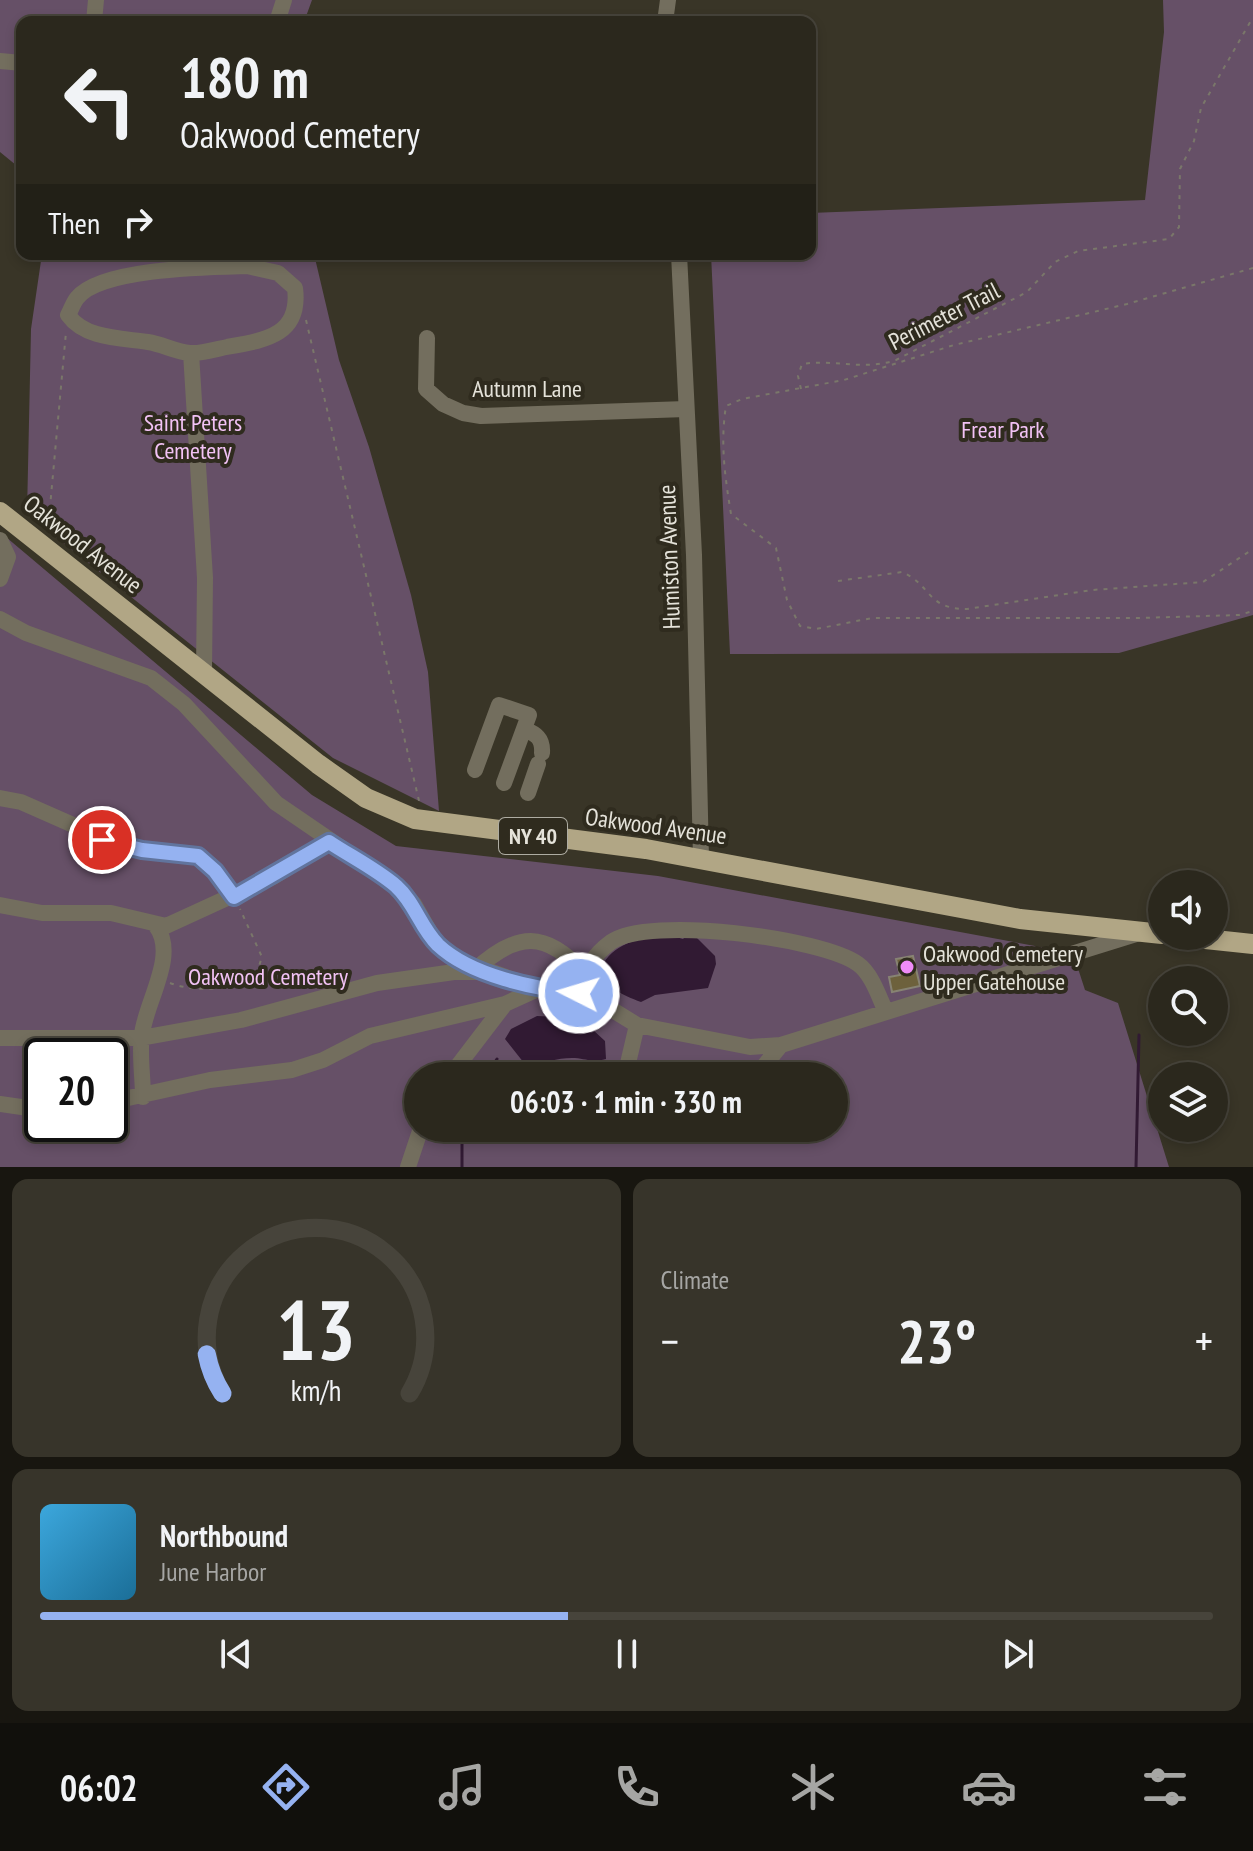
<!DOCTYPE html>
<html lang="en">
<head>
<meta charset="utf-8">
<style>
	body { margin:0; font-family:"PT Sans Narrow",sans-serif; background:#37342a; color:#f1f3f6; height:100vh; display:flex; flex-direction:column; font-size:30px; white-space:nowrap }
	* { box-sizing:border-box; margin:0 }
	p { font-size:26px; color:#a6a6a4 }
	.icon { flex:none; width:44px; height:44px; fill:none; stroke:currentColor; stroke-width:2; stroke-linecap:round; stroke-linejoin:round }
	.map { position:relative; height:1167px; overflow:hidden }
	.side { display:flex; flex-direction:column; gap:12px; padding:12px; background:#181610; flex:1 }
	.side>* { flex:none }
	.banner { position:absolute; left:16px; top:16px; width:800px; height:244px; border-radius:16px; box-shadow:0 4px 12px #0003,0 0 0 2px #47443b; background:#2b281d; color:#f1f3f6; overflow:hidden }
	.buttons { position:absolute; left:1148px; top:870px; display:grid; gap:16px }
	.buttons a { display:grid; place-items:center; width:80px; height:80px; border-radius:50%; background:#2b281d; box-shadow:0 4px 12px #0003,0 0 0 2px #47443b; font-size:40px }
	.speed { position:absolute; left:24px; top:1038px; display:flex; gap:16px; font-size:40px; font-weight:700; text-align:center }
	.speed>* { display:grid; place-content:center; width:104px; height:104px; border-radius:50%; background:#2b281d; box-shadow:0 4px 12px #0003,0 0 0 2px #47443b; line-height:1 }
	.speed .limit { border:4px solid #111; border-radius:12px; background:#fff; color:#111 }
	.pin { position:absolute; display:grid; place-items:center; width:68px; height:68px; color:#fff; margin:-34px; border:4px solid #fff; border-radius:50%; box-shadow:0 2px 8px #0007 }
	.me { position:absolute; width:88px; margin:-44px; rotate:275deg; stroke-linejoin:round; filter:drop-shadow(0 0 6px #0008) }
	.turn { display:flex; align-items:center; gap:28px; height:168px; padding:0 32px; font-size:36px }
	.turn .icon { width:104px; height:104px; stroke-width:2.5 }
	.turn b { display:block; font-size:56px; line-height:68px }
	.then { display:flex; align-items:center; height:76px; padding:0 32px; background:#0003; gap:16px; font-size:30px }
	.big { font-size:60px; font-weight:700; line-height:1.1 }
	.side .tile { flex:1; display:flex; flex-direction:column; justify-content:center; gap:12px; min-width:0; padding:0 28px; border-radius:16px; background:#37342a }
	.side .dial { align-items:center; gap:0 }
	.dial svg { height:208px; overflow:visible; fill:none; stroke:#47443b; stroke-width:7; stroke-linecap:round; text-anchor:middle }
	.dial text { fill:#f1f3f6; stroke:none }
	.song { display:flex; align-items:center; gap:24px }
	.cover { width:96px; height:96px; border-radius:12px; background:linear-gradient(135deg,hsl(200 70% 55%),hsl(200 70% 35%)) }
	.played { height:8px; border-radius:4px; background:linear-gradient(90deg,#95b2f1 45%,#47443b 45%) }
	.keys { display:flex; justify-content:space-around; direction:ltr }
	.heat { display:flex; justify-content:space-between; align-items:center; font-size:44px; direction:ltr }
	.side .tiles { flex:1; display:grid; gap:12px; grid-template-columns:1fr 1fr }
	.tile:last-child { grid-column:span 2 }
	.trip { position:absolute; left:404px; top:1062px; width:444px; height:80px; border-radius:40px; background:#2b281d; box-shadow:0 4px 12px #0003,0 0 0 2px #47443b; font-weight:700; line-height:80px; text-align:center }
	.tabs { display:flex; height:128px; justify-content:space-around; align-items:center; background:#11100c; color:#a6a6a4 }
	.tabs .icon { width:56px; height:56px }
	.tabs .current { color:#95b2f1 }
	.tabs b { font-size:36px; color:#f1f3f6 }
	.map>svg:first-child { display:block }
	.green { fill:#665067; fill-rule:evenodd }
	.water { fill:#311a33 }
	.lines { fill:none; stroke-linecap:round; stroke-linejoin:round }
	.stream { stroke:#311a33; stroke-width:3 }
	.building { fill:#6d613c; stroke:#878373; stroke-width:2 }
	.path { stroke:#7a776a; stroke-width:2; stroke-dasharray:4 6; stroke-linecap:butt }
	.minor { stroke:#736e5e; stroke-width:16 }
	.major { stroke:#b1a685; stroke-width:20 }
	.route-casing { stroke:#61749d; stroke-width:20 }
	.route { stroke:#95b2f1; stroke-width:14 }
	.poi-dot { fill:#ef8bf7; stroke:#2f2b1e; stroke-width:3 }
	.labels { text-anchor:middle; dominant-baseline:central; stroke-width:8; stroke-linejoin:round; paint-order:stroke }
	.shield { fill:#2f2b1e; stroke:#aeaca2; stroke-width:2 }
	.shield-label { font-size:22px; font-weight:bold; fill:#e5e3da }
	.street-label { font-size:24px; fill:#e5e3da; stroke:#2f2b1e }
	.park-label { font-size:24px; fill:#f2c2f5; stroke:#2f2b1e }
	.poi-label { font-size:24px; fill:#e5e3da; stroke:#2f2b1e; text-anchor:start }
</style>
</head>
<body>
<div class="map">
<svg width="1253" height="1167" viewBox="0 0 1253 1167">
	<rect width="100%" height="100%" fill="#393527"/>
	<path class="green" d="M0 0H312L304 22H22V170L0 152Z
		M1163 0H1253V615L1119 653 730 654 711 254H810V213L1145 200 1164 32Z
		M42 254H314L339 360 369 447 411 595 428 672 439 811 333 758 27 514 31 329Z
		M0 532 312 795 396 846 658 876 1073 953 1085 990 1118 1003 1169 1167H0ZM42 1056H110V1124H42ZM418 1076H834V1128H418Z"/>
	<path class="water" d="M688 934 694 935 715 956 716 964 708 988 655 995 641 1002C622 995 606 988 602 967 613 940 657 932 683 939Z
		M537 1016 580 1018 605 1041 606 1059C593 1063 587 1059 575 1058 557 1057 541 1065 524 1063L505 1039 511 1029Z"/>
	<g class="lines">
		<path class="stream" d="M486 1076 497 1059
			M462 1128V1167
			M1136 1167 1139 1035"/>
	</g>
	<path class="building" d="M913 956 920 986 892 992 889 977 900 975 896 959Z"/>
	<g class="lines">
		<path class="path" d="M1253 268 1127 304 954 345 844 380 742 399 726 406C720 443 725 477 731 514L776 548 787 600 800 626 816 629 872 618H1139L1239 615 1253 611
			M306 320 420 805
			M801 389 798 376 802 364C834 359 864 371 896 360L1027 292 1055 262 1078 251 1169 239 1179 227 1180 169 1194 141 1201 108 1253 17
			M48 529 66 332
			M838 581 902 572C932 585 926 609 967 609L1092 590 1203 582 1253 549
			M170 983C197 993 232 990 256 975L262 957 240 909"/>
		<path class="minor" d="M94 22 96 0
			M277 22 284 0
			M665 22 668 0
			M0 61 22 63
			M679 254 694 555 701 858
			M247 266 278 273 295 288C301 335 266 340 227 347 216 349 201 354 190 353 176 352 162 344 148 342 121 338 85 339 68 315 71 310 73 303 77 298 100 268 210 267 247 266Z
			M427 338 426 389 443 404 463 413 481 416 686 409
			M191 353 205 578 204 672
			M0 540 8 557 0 579
			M0 619 26 633 151 678 184 704 276 803 393 883 414 904 436 943 474 971C517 931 546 930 585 974
			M524 729C536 734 543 738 542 753
			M475 770 499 705 529 715 504 783
			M528 793 538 764
			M0 798 21 802 123 847 198 856 215 871 234 897
			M0 905 42 913H111L166 926 273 877 329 842
			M579 993C584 971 593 955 611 942 649 915 822 938 858 964 872 974 879 997 886 1012
			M637 1025 750 1047 781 1045
			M0 1038H141L241 1020 377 983 454 972H492L538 989
			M450 1076 505 1004 538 989 590 996 637 1025 625 1076
			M756 1076 781 1045 1139 933
			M143 1097C143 1077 139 1054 142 1034 146 1001 178 955 156 926
			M110 1102 210 1080 292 1070 323 1060 370 1036 505 1004
			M0 1104 42 1110
			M408 1167 421 1128"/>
		<path class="major" d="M0 512 318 764 366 798 415 819 646 849 1020 919 1162 934
			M1177 936 1253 944"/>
	</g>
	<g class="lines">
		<g class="route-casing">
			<path id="route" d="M102 840 142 850 198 856 215 871 234 897 329 842C350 856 376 869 396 886 415 903 420 927 438 945 471 976 535 989 579 993"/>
		</g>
		<use href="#route" class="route"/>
	</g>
	<circle class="poi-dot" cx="907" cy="967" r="8"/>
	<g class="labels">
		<rect class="shield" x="499" y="818" width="68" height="36" rx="6"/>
		<g class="shield-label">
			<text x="533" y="836">NY 40</text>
		</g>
		<g class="street-label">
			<text transform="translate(944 316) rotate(-27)">Perimeter Trail</text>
			<text x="527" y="388">Autumn Lane</text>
			<text transform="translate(83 544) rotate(38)">Oakwood Avenue</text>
			<text transform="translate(669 557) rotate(-92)">Humiston Avenue</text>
			<text transform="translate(656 826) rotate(8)">Oakwood Avenue</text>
		</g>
		<g class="park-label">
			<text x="193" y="422">Saint Peters<tspan x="193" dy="28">Cemetery</tspan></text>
			<text x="1003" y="429">Frear Park</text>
			<text x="268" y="976">Oakwood Cemetery</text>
		</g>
		<g class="poi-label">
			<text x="923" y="953">Oakwood Cemetery<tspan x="923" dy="28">Upper Gatehouse</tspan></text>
		</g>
	</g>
</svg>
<div class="buttons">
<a><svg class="icon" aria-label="sound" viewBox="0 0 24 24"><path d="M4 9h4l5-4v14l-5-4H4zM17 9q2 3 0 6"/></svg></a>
<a><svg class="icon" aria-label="search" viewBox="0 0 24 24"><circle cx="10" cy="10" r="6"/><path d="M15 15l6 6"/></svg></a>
<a><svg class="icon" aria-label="layers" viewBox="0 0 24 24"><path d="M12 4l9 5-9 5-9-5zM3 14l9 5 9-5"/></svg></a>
</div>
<div class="speed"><div class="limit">20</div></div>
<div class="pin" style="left:102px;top:840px;background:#d93025"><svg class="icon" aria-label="arrive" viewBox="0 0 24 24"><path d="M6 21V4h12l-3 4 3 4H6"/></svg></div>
<svg class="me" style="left:579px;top:993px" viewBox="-20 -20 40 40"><circle r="17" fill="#95b2f1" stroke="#fff" stroke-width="3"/><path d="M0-11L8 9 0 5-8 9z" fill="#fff"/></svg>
<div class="trip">06:03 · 1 min · 330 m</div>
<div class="banner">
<div class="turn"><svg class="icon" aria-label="left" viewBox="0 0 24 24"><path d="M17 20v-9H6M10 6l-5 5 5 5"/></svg><div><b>180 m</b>Oakwood Cemetery</div></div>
<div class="then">Then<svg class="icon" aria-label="right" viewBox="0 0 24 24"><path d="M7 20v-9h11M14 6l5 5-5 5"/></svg></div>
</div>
</div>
<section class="side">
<div class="tiles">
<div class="tile dial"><svg viewBox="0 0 100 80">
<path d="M14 69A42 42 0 1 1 86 69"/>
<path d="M14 69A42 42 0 0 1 8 54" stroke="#95b2f1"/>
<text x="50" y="56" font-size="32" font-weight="700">13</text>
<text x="50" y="72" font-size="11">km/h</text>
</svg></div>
<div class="tile"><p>Climate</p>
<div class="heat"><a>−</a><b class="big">23°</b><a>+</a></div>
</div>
<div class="tile">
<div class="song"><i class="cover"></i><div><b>Northbound</b><p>June Harbor</p></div></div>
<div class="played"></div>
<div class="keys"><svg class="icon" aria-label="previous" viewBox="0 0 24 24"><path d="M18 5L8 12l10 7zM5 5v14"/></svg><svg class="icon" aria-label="pause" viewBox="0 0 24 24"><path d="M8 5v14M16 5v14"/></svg><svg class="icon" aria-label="next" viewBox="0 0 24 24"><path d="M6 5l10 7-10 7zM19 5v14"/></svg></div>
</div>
</div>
</section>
<nav class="tabs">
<b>06:02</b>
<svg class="icon current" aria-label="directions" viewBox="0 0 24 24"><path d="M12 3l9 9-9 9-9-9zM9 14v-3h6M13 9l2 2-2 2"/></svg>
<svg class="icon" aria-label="music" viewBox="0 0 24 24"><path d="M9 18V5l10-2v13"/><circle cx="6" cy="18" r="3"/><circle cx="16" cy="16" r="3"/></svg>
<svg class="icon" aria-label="phone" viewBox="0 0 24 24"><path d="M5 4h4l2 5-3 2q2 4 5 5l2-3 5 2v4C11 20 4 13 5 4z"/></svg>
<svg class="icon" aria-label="climate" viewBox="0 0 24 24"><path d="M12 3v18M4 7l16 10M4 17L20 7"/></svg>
<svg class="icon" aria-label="car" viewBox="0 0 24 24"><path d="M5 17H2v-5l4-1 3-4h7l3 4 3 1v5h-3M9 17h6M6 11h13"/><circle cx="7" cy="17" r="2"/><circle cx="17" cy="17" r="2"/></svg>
<svg class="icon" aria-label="filters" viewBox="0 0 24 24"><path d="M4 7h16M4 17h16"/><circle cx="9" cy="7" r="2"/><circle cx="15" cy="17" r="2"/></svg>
</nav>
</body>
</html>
